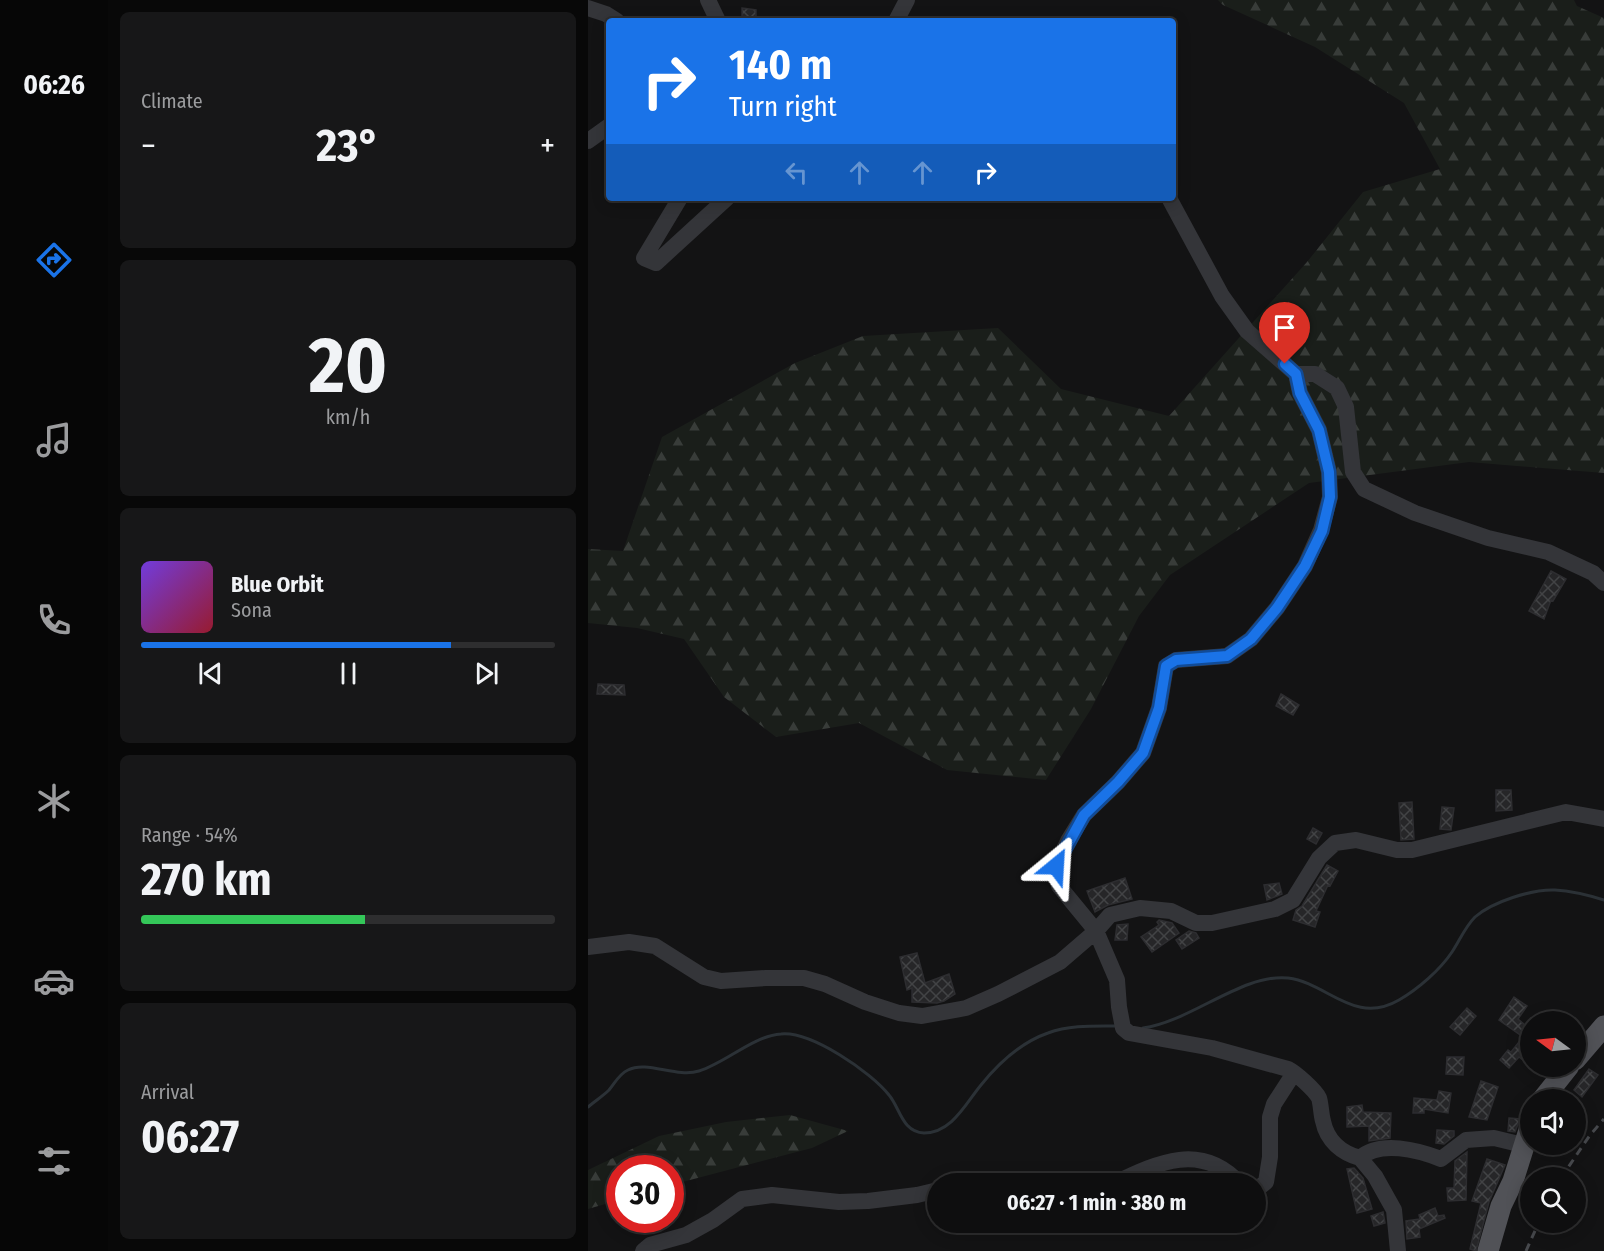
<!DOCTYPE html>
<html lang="en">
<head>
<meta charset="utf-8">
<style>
	body { margin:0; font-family:"Fira Sans Condensed",sans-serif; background:#171718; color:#f1f3f6; height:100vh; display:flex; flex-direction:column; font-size:22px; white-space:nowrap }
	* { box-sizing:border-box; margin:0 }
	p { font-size:20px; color:#9b9c9e }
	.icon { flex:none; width:33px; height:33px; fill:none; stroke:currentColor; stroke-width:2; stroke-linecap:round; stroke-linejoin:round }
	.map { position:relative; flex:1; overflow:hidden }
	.drawer { display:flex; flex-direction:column; gap:12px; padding:12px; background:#080808; width:480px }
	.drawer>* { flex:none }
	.top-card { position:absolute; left:18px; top:18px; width:570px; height:183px; border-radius:6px; box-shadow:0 3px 15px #0003,0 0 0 2px #2e2e2f; background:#1a73e8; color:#fff; overflow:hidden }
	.needle { width:39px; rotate:285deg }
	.controls { position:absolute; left:932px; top:1011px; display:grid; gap:12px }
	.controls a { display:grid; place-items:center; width:66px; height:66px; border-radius:50%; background:#0e0e0f; box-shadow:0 3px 15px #0003,0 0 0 2px #2e2e2f; font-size:30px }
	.speed { position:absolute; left:18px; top:1155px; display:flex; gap:12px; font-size:30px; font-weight:700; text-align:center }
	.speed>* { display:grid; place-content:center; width:78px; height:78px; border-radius:50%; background:#0e0e0f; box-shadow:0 3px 15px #0003,0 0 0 2px #2e2e2f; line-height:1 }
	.speed .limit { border:9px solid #d22; background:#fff; color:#111 }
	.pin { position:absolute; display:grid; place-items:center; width:51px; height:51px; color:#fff; margin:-62px -26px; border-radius:50% 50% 50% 0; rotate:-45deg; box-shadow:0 0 6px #0007 }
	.pin .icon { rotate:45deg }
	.me { position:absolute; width:66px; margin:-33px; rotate:27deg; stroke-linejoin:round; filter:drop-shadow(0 0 4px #0008) }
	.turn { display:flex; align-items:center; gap:21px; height:126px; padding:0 24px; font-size:27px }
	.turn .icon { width:78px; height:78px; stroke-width:2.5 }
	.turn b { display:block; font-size:42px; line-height:51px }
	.lanes { display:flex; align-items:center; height:57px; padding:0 24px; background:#0003; justify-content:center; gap:30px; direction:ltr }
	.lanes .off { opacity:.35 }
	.big { font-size:45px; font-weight:700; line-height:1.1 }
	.drawer .tile { flex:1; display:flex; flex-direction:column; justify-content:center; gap:9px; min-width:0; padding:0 21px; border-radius:9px; background:#171718 }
	.drawer .dial { align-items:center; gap:0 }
	.dial b { font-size:78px; line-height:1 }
	.song { display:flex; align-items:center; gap:18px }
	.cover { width:72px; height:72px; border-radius:9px; background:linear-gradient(135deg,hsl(260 70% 55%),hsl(350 70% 35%)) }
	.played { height:6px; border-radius:3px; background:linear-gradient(90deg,#1a73e8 75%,#2e2e2f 75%) }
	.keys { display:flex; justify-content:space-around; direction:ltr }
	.heat { display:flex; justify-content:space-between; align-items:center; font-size:33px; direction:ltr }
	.charge { height:9px; border-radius:4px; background:linear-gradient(90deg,#34c759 54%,#2e2e2f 0) }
	.trip { position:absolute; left:339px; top:1173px; width:339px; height:60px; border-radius:30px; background:#0e0e0f; box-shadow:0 3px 15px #0003,0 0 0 2px #2e2e2f; font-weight:700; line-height:60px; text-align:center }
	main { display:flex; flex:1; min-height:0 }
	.tab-bar { display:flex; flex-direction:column; width:108px; justify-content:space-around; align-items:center; background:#060606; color:#9b9c9e }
	.tab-bar .icon { width:42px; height:42px }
	.tab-bar .current { color:#1a73e8 }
	.tab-bar b { font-size:27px; color:#f1f3f6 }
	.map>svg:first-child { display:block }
	.forest { fill:url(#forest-firs) }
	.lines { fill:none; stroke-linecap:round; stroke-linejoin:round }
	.stream { stroke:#2b3136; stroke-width:3 }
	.building { fill:url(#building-cross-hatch); stroke:#2d2d30; stroke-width:1.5 }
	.minor { stroke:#343539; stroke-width:16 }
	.major { stroke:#515257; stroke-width:21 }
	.rail { stroke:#47494d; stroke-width:3; stroke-dasharray:8 6; stroke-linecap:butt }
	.route-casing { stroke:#114b97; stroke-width:15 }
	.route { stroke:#1a73e8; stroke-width:10 }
</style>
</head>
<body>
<main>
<nav class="tab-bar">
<b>06:26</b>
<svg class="icon current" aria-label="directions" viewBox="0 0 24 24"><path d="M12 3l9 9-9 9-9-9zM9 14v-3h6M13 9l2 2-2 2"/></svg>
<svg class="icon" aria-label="music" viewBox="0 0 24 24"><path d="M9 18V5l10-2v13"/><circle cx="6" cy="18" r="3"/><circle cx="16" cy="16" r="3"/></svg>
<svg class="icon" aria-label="phone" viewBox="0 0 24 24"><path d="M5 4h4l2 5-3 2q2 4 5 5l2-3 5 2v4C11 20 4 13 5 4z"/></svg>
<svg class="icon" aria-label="climate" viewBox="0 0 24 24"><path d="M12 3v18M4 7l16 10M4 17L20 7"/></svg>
<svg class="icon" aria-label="car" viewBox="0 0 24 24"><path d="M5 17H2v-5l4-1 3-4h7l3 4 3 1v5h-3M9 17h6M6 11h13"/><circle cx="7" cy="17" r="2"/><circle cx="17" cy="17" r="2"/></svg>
<svg class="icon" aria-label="filters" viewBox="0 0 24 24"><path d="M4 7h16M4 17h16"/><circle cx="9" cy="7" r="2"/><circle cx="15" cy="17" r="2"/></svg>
</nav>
<section class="drawer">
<div class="tile"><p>Climate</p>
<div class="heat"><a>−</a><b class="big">23°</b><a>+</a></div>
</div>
<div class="tile dial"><b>20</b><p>km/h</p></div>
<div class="tile">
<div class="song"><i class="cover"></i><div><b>Blue Orbit</b><p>Sona</p></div></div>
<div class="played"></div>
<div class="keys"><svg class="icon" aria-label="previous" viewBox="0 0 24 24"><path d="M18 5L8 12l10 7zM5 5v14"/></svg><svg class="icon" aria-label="pause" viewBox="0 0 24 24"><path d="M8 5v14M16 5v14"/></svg><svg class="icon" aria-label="next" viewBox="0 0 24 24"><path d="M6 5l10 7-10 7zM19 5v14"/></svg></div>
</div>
<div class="tile"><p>Range · 54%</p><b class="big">270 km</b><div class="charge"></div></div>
<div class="tile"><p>Arrival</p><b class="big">06:27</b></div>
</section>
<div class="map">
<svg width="1016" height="1251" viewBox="0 0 1016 1251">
	<defs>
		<pattern id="forest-firs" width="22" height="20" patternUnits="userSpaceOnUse" patternTransform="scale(1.5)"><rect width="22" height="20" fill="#1a1e1a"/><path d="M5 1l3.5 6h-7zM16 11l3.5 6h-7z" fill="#383c39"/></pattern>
		<pattern id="building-cross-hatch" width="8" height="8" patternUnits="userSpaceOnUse" patternTransform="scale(1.5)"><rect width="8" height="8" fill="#262628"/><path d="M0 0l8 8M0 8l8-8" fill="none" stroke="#424345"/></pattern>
	</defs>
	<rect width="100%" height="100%" fill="#131314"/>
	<path class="forest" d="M630 0H986L989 6 1016 18V473L881 462 721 483 582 575 551 616 503 709 458 780 359 770 271 723 188 737 136 697 96 639 49 628 0 623V549L35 551 74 437 207 363 275 336 410 328 473 389 581 416 719 262 775 192 852 169 816 103 727 47 635 5Z
		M202 1115 260 1131 224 1148 83 1185 82 1168H32L31 1200 0 1209V1170L71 1136 138 1122Z"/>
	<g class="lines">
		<path class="stream" d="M555 1028C602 1022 655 973 700 978 740 983 766 1026 811 1000 830 989 852 970 864 952 872 940 877 927 887 917 904 902 944 889 967 890 984 891 1000 895 1016 900
			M0 1107C7 1101 15 1096 21 1090 27 1083 31 1074 40 1070 59 1060 88 1078 111 1071 139 1062 165 1036 193 1034 223 1031 283 1072 301 1095 312 1108 314 1132 336 1133 364 1133 378 1103 393 1085 410 1064 434 1042 460 1033 481 1025 505 1026 528 1026"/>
	</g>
	<path class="building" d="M154 8 168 10V21H154Z
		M963 571 978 579 965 601 963 600 956 619 941 611Z
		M10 684 36 685 37 695 9 694Z
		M693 694 711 705 705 715 688 706Z
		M908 790H923L924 810 908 811Z
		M824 802 826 839 813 840 811 803Z
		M854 807 866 808 863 830 852 829Z
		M725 828 734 833 728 844 719 839Z
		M739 865 750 871 742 886 740 885 728 911 732 912 727 927 705 920 708 910 714 906Z
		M537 878 544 899 520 905 507 912 499 891Z
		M691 883 694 894 679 900 676 885Z
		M571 920 584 923 591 933 564 952 553 937 571 925 569 922Z
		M540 924 539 940H527L529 925Z
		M601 931 608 933 611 938 594 949 588 940Z
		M329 953 337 983 361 974 367 994 356 1001 349 1003 324 1002V988L319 990 312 957Z
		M926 997 939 1006 930 1019 942 1029V1052L935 1060 931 1057 921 1068 912 1060 920 1050 923 1052 935 1037 911 1020Z
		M879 1008 888 1016 872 1035 862 1027Z
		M859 1057H876L875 1075 858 1074Z
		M1001 1069 1010 1075 994 1097 986 1090Z
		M893 1081 910 1087 899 1120 881 1117Z
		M851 1091 863 1093 860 1113 836 1109V1113H825L826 1098 849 1100Z
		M774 1105 775 1112 803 1113 802 1138 781 1141V1126L759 1127V1107Z
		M921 1118 932 1119 927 1132 920 1131Z
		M849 1130 866 1131V1136L856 1144 848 1143Z
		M879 1152 878 1200 860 1201 859 1188H866L867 1161Z
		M899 1159 917 1165 901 1202 888 1251 882 1249 893 1203 884 1201Z
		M766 1168 775 1178 784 1209 769 1213 759 1169Z
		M847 1208 850 1216 856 1215 857 1218 831 1229 832 1237 819 1239 818 1221 832 1219 831 1215Z
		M795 1212 797 1223 786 1226 783 1216Z"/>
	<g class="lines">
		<path class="minor" d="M120 0 130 21
			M0 8 18 14 29 21
			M308 21 319 0
			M0 141 21 126
			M92 198 56 258 68 263 139 198
			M581 198 634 296 659 331 708 374 712 393 731 430 741 472 742 497 733 530 717 566 689 608 663 639 639 656 588 660 578 666 571 708 555 753 530 782 496 815 480 841 468 866 471 886 508 931 529 980 531 1007 535 1028 541 1033 624 1048 700 1069C708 1073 727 1090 731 1098 733 1104 733 1114 735 1121 739 1141 754 1153 772 1158 792 1140 830 1150 853 1159L878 1140 906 1138 935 1145
			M708 374H727L749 388 758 407 765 472 776 489 827 513 900 538 960 552 1005 573 1016 583
			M0 947 41 942 67 946 116 977 133 981 178 978H216L237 984 277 1002 311 1013 334 1016 378 1008 410 994 472 962 508 931 522 915 552 908 583 911 608 923H624L687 909 705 900 731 858 747 843 768 840 809 850H824L978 812 1016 819
			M772 1158 787 1176 806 1210 810 1251
			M378 1184C403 1178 425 1179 451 1184
			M525 1184C569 1163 613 1141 652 1184
			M668 1190 678 1182 682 1157V1117L686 1104 706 1073
			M55 1251 62 1245 98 1235 125 1220 154 1199 184 1195 251 1202 280 1201 329 1195 350 1190"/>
		<path class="major" d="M987 1060 1016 1026
			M954 1100 981 1066
			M900 1251 913 1206 925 1181 942 1127"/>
		<path class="rail" d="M973 1178 1002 1135 1016 1119
			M938 1251 951 1222"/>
	</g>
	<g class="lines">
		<g class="route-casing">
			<path id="route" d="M468 866 496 815 530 782 555 753 571 708 578 666 588 660 639 656 663 639 689 608 717 566 734 531 742 497 741 472 731 430 712 393 708 374 697 364"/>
		</g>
		<use href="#route" class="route"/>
	</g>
</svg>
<div class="controls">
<a><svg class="needle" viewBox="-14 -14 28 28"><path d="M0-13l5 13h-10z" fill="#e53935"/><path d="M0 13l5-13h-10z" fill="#9b9c9e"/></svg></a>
<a><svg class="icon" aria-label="sound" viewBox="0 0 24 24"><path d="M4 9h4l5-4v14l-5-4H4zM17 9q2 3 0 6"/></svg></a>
<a><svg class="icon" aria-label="search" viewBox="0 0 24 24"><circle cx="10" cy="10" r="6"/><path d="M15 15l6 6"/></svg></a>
</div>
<div class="speed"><div class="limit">30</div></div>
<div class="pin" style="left:697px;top:364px;background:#d93025"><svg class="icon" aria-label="arrive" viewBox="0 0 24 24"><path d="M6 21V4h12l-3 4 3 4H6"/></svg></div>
<svg class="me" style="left:468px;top:866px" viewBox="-20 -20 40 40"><path d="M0-17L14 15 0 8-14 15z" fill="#1a73e8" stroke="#fff" stroke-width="4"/></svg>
<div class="trip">06:27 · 1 min · 380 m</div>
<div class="top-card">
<div class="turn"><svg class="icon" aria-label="right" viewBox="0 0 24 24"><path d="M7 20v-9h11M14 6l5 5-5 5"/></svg><div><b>140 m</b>Turn right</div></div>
<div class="lanes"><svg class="icon off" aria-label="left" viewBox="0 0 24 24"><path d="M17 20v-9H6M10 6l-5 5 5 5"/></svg><svg class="icon off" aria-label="ahead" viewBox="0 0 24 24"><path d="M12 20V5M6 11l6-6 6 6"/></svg><svg class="icon off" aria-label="ahead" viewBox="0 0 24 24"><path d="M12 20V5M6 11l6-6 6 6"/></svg><svg class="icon" aria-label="right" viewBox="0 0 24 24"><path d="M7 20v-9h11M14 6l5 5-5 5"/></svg></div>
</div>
</div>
</main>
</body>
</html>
